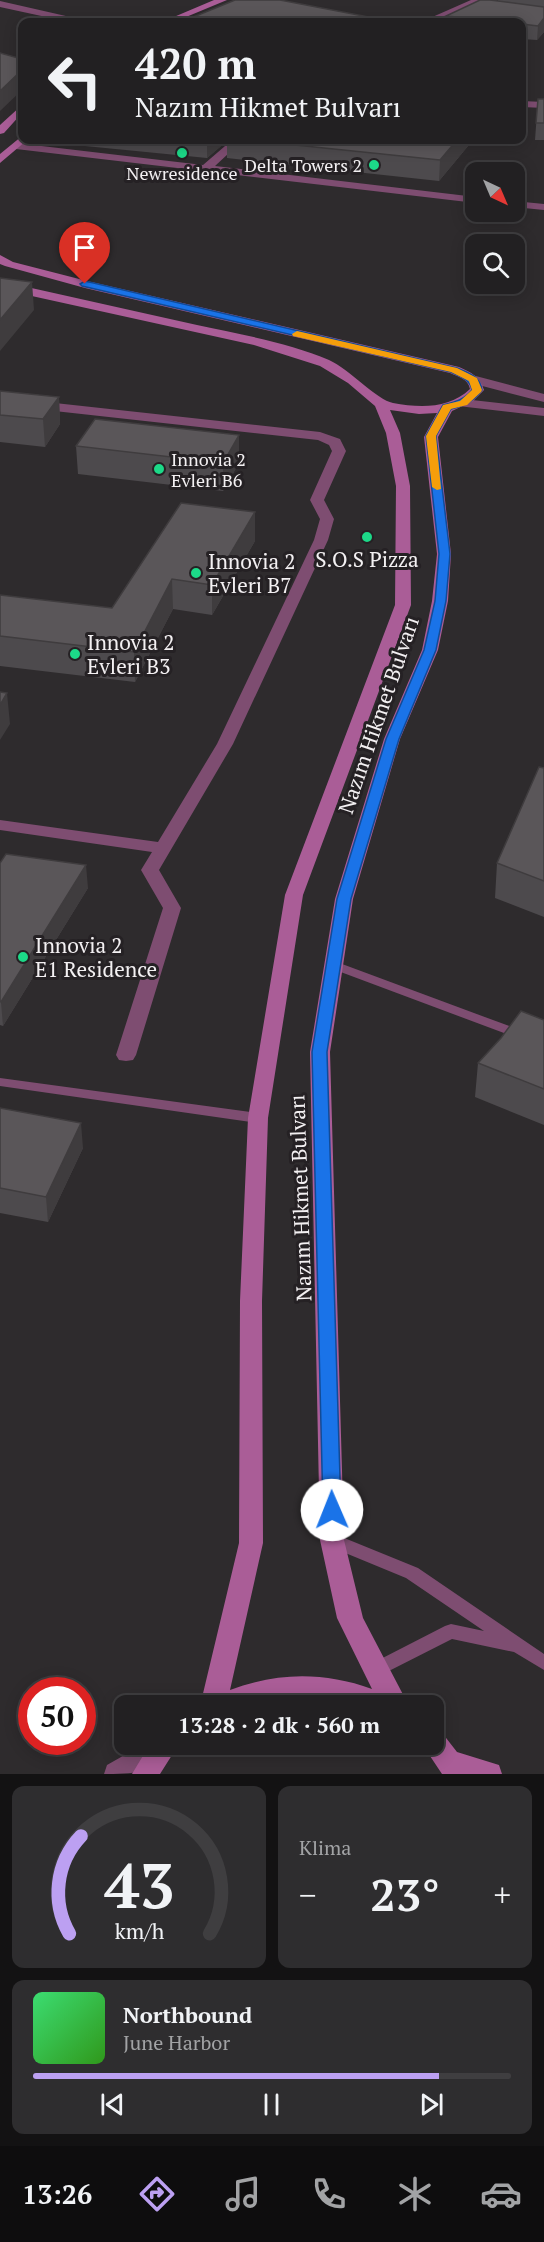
<!DOCTYPE html>
<html lang="tr">
<head>
<meta charset="utf-8">
<style>
	body { margin:0; font-family:"PT Serif",serif; background:#2e2d2f; color:#f1f3f6; height:100vh; display:flex; flex-direction:column; font-size:22px; white-space:nowrap }
	* { box-sizing:border-box; margin:0 }
	p { font-size:20px; color:#a2a3a5 }
	.icon { flex:none; width:33px; height:33px; fill:none; stroke:currentColor; stroke-width:2; stroke-linecap:round; stroke-linejoin:round }
	.map { position:relative; height:1774px; overflow:hidden }
	.sheet { display:flex; flex-direction:column; gap:12px; padding:12px; background:#131213; flex:1 }
	.sheet>* { flex:none }
	.banner { position:absolute; left:18px; top:18px; width:508px; height:126px; border-radius:12px; box-shadow:0 3px 15px #0003,0 0 0 2px #3f3e40; background:#222022; color:#f1f3f6; overflow:hidden }
	.needle { width:39px; rotate:136deg }
	.controls { position:absolute; left:465px; top:162px; display:grid; gap:12px }
	.controls a { display:grid; place-items:center; width:60px; height:60px; border-radius:12px; background:#222022; box-shadow:0 3px 15px #0003,0 0 0 2px #3f3e40; font-size:30px }
	.speed { position:absolute; left:18px; top:1677px; display:flex; gap:12px; font-size:30px; font-weight:700; text-align:center }
	.speed>* { display:grid; place-content:center; width:78px; height:78px; border-radius:50%; background:#222022; box-shadow:0 3px 15px #0003,0 0 0 2px #3f3e40; line-height:1 }
	.speed .limit { border:9px solid #d22; background:#fff; color:#111 }
	.pin { position:absolute; display:grid; place-items:center; width:51px; height:51px; color:#fff; margin:-62px -26px; border-radius:50% 50% 50% 0; rotate:-45deg; box-shadow:0 0 6px #0007 }
	.pin .icon { rotate:45deg }
	.me { position:absolute; width:66px; margin:-33px; rotate:359deg; stroke-linejoin:round; filter:drop-shadow(0 0 4px #0008) }
	.turn { display:flex; align-items:center; gap:21px; height:126px; padding:0 18px; font-size:27px }
	.turn .icon { width:78px; height:78px; stroke-width:2.5 }
	.turn b { display:block; font-size:42px; line-height:51px }
	.big { font-size:45px; font-weight:600; line-height:1.1 }
	.sheet .card { flex:1; display:flex; flex-direction:column; justify-content:center; gap:9px; min-width:0; padding:0 21px; border-radius:12px; background:#2e2d2f }
	.sheet .dial { align-items:center; gap:0 }
	.dial svg { height:156px; overflow:visible; fill:none; stroke:#3f3e40; stroke-width:7; stroke-linecap:round; text-anchor:middle }
	.dial text { fill:#f1f3f6; stroke:none }
	.song { display:flex; align-items:center; gap:18px }
	.cover { width:72px; height:72px; border-radius:9px; background:linear-gradient(135deg,hsl(140 70% 55%),hsl(110 70% 35%)) }
	.played { height:6px; border-radius:3px; background:linear-gradient(90deg,#bca0f2 85%,#3f3e40 85%) }
	.keys { display:flex; justify-content:space-around; direction:ltr }
	.heat { display:flex; justify-content:space-between; align-items:center; font-size:33px; direction:ltr }
	.sheet .tiles { flex:1; display:grid; gap:12px; grid-template-columns:1fr 1fr }
	.card:last-child { grid-column:span 2 }
	.trip { position:absolute; left:114px; top:1695px; width:330px; height:60px; border-radius:12px; background:#222022; box-shadow:0 3px 15px #0003,0 0 0 2px #3f3e40; font-weight:600; line-height:60px; text-align:center }
	.menu { display:flex; height:96px; justify-content:space-around; align-items:center; background:#0e0d0e; color:#a2a3a5 }
	.menu .icon { width:42px; height:42px }
	.menu .on { color:#bca0f2 }
	.menu b { font-size:27px; color:#f1f3f6 }
	.map>svg:first-child { display:block }
	.lines { fill:none; stroke-linecap:round; stroke-linejoin:round }
	.lane { fill:#7e4d71; fill-rule:evenodd }
	.street { fill:#7e4d71; fill-rule:evenodd }
	.secondary { fill:#aa5d97; fill-rule:evenodd }
	.wall { fill:#4d4a4d }
	.shaded-wall { fill:#3f3c3e }
	.building { fill:#5a5659; stroke:#3f3c3e; stroke-width:1.5 }
	.route { fill:#1a73e8; stroke:#114b97; stroke-width:1.5 }
	.slow { fill:#f59e0b }
	.poi-dot { fill:#1cd988; stroke:#252124; stroke-width:2 }
	.labels { text-anchor:middle; dominant-baseline:central; stroke-width:6; stroke-linejoin:round; paint-order:stroke }
	.far-poi-label { font-size:18px; fill:#f3f0f2; stroke:#252124; text-anchor:end }
	.poi-label { font-size:21px; fill:#f3f0f2; stroke:#252124; text-anchor:start }
	.street-label { font-size:21px; fill:#f3f0f2; stroke:#252124 }
</style>
</head>
<body>
<div class="map">
<svg width="544" height="1774" viewBox="0 0 544 1774">
	<rect width="100%" height="100%" fill="#2e2b2d"/>
	<g class="lines">
		<path class="lane" d="M334 961 544 1039V1048L330 968 328 965Z
			M0 1078 258 1113 263 1115 265 1118 263 1121 258 1123 0 1086Z
			M332 1533 418 1568 544 1654V1670L514 1652 452 1639 381 1675 375 1677 369 1675 366 1670 369 1665 445 1626 451 1624 484 1631 406 1578 326 1545 324 1540 326 1535Z"/>
		<path class="street" d="M471 0H484L433 22H421Z
			M0 1 79 19 84 22H69L0 7Z
			M522 101 544 102V108L522 107Z
			M232 140H243L215 166 476 197V203L16 149 11 146 16 143 203 165Z
			M514 201 544 204V210L514 207Z
			M472 375 544 394V402L467 382 466 379 467 376Z
			M0 397 320 432 340 439 346 451 324 500 334 519 328 540 233 744 159 870 181 908 136 1055 133 1060 126 1061 119 1060 116 1055 163 908 141 870 152 852 0 830V820L158 842 217 744 314 540 320 519 310 500 332 451 329 445 318 440 0 405Z
			M463 399 544 408V416L458 406 456 403Z
			M144 1744H171L173 1749C161 1774 128 1774 104 1774L107 1765Z"/>
		<path class="secondary" d="M214 0H227L174 22H162Z
			M22 105V113L4 133 0 134V125Z
			M22 136V140H27L26 141 0 163V154Z
			M0 255 13 262 87 281 459 367C471 372 480 377 484 390L473 401 452 411 438 437 451 554 448 601 438 650 400 739 353 899 330 1052 344 1540 363 1618 409 1706H354L322 1699 301 1698 251 1706H200L239 1543 240 1301 248 1118 285 895 395 605 396 486 386 433 375 406 348 383 320 366 254 345 0 289V281C66 296 131 310 197 325 239 334 290 343 329 360 349 369 377 400 393 403 420 408 449 409 470 389 468 379 459 377 450 373L85 288 5 266 0 264ZM390 410 419 414 437 413 424 437 437 554 432 601 422 650 384 739 335 899 310 1052 320 1540 337 1618 372 1689C324 1672 278 1672 230 1690L263 1543 262 1301 268 1118 303 895 411 605 410 486 400 433Z
			M434 1730 443 1734 457 1752 499 1765 502 1774H442L422 1744H434Z
			M150 1744H179L160 1774H132Z"/>
	</g>
	<path class="wall" d="M498 0H544V32L537 40 522 39V22H446V16L498 1Z
		M538 99H544V140H535Z
		M34 140H473L439 181 227 158V141L207 158 34 141Z
		M0 391 59 397 60 424 45 447 0 442Z
		M239 435V463L223 491 78 474 76 446Z
		M255 512V541L212 615 173 609 135 682 0 666V595L112 608Z
		M544 768V917L495 898 497 863Z
		M0 863 88 888 3 1026 0 1025Z
		M544 1020V1125L475 1097 478 1063Z
		M0 1108 83 1148 48 1222 0 1213Z"/>
	<path class="shaded-wall" d="M374 18V22H365Z
		M544 18V32L537 40 538 26Z
		M22 70V90L0 111V91Z
		M207 140H227V141L207 158Z
		M457 140H473L439 181 440 160Z
		M32 282 34 310 0 351V320Z
		M59 397 60 424 45 447 43 419Z
		M239 435V463L223 491V463Z
		M255 512V541L212 615V585Z
		M172 579 173 609 135 682 134 652Z
		M7 693 10 724 0 740V705Z
		M86 865 88 888 3 1026 1 1002Z
		M81 1123 83 1148 48 1222 46 1197Z"/>
	<path class="building" d="M235 0H280L374 18 365 22H181L186 20Z
		M480 0H490L544 7V18L538 26 522 24V22H509L446 16Z
		M0 53 22 59V70L0 91Z
		M538 99H544V123H536Z
		M246 140H457L440 160Z
		M0 278 32 282 0 320Z
		M0 391 59 397 43 419 0 415Z
		M95 419 239 435 223 463 76 446Z
		M181 503 255 512 212 585 172 579 134 652 0 636V595L112 608Z
		M0 692 7 693 0 705Z
		M539 767 544 768V881L497 863Z
		M6 854 86 865 1 1002 0 1001V863Z
		M521 1011 544 1020V1089L478 1063 501 1038Z
		M0 1108 81 1123 46 1197 0 1188Z"/>
	<path class="route" d="M85 281 457 368C469 373 480 376 482 390 473 402 465 405 451 409L436 436 450 554 446 601 436 650 399 739 351 899 327 1052 341 1510 339 1515 332 1518 326 1515 323 1510 312 1052 337 899 386 739 424 650 435 601 439 554 426 436 443 405C455 402 464 400 472 390 470 379 460 377 451 372L82 286 80 284Z"/>
	<path class="slow" d="M297 331 457 368 477 378 482 390 481 392 467 405 451 409 436 436 441 489 437 490 432 487 426 436 443 405 460 401 472 390 469 381 451 372 293 336 292 334Z"/>
	<g class="poi-dot">
		<circle cx="182" cy="153" r="6"/>
		<circle cx="374" cy="165" r="6"/>
		<circle cx="159" cy="469" r="6"/>
		<circle cx="367" cy="537" r="6"/>
		<circle cx="196" cy="573" r="6"/>
		<circle cx="75" cy="654" r="6"/>
		<circle cx="23" cy="957" r="6"/>
	</g>
	<g class="labels">
		<g class="far-poi-label">
			<text x="362" y="165">Delta Towers 2</text>
			<text x="182" y="173" text-anchor="middle">Newresidence</text>
			<text x="171" y="459" text-anchor="start">Innovia 2<tspan x="171" dy="21">Evleri B6</tspan></text>
		</g>
		<g class="poi-label">
			<text x="367" y="559" text-anchor="middle">S.O.S Pizza</text>
			<text x="208" y="561">Innovia 2<tspan x="208" dy="24">Evleri B7</tspan></text>
			<text x="87" y="642">Innovia 2<tspan x="87" dy="24">Evleri B3</tspan></text>
			<text x="35" y="945">Innovia 2<tspan x="35" dy="24">E1 Residence</tspan></text>
		</g>
		<g class="street-label">
			<text transform="translate(378 715) rotate(-71)">Nazım Hikmet Bulvarı</text>
			<text transform="translate(300 1198) rotate(-92)">Nazım Hikmet Bulvarı</text>
		</g>
	</g>
</svg>
<div class="controls">
<a><svg class="needle" viewBox="-14 -14 28 28"><path d="M0-13l5 13h-10z" fill="#e53935"/><path d="M0 13l5-13h-10z" fill="#a2a3a5"/></svg></a>
<a><svg class="icon" aria-label="search" viewBox="0 0 24 24"><circle cx="10" cy="10" r="6"/><path d="M15 15l6 6"/></svg></a>
</div>
<div class="speed"><div class="limit">50</div></div>
<div class="pin" style="left:85px;top:284px;background:#d93025"><svg class="icon" aria-label="arrive" viewBox="0 0 24 24"><path d="M6 21V4h12l-3 4 3 4H6"/></svg></div>
<svg class="me" style="left:332px;top:1510px" viewBox="-20 -20 40 40"><circle r="19" fill="#fff"/><path d="M0-13L10 11 0 6-10 11z" fill="#1a73e8"/></svg>
<div class="trip">13:28 · 2 dk · 560 m</div>
<div class="banner">
<div class="turn"><svg class="icon" aria-label="left" viewBox="0 0 24 24"><path d="M17 20v-9H6M10 6l-5 5 5 5"/></svg><div><b>420 m</b>Nazım Hikmet Bulvarı</div></div>
</div>
</div>
<section class="sheet">
<div class="tiles">
<div class="card dial"><svg viewBox="0 0 100 80">
<path d="M14 69A42 42 0 1 1 86 69"/>
<path d="M14 69A42 42 0 0 1 20 19" stroke="#bca0f2"/>
<text x="50" y="56" font-size="32" font-weight="700">43</text>
<text x="50" y="72" font-size="11">km/h</text>
</svg></div>
<div class="card"><p>Klima</p>
<div class="heat"><a>−</a><b class="big">23°</b><a>+</a></div>
</div>
<div class="card">
<div class="song"><i class="cover"></i><div><b>Northbound</b><p>June Harbor</p></div></div>
<div class="played"></div>
<div class="keys"><svg class="icon" aria-label="previous" viewBox="0 0 24 24"><path d="M18 5L8 12l10 7zM5 5v14"/></svg><svg class="icon" aria-label="pause" viewBox="0 0 24 24"><path d="M8 5v14M16 5v14"/></svg><svg class="icon" aria-label="next" viewBox="0 0 24 24"><path d="M6 5l10 7-10 7zM19 5v14"/></svg></div>
</div>
</div>
</section>
<nav class="menu">
<b>13:26</b>
<svg class="icon on" aria-label="directions" viewBox="0 0 24 24"><path d="M12 3l9 9-9 9-9-9zM9 14v-3h6M13 9l2 2-2 2"/></svg>
<svg class="icon" aria-label="music" viewBox="0 0 24 24"><path d="M9 18V5l10-2v13"/><circle cx="6" cy="18" r="3"/><circle cx="16" cy="16" r="3"/></svg>
<svg class="icon" aria-label="phone" viewBox="0 0 24 24"><path d="M5 4h4l2 5-3 2q2 4 5 5l2-3 5 2v4C11 20 4 13 5 4z"/></svg>
<svg class="icon" aria-label="climate" viewBox="0 0 24 24"><path d="M12 3v18M4 7l16 10M4 17L20 7"/></svg>
<svg class="icon" aria-label="car" viewBox="0 0 24 24"><path d="M5 17H2v-5l4-1 3-4h7l3 4 3 1v5h-3M9 17h6M6 11h13"/><circle cx="7" cy="17" r="2"/><circle cx="17" cy="17" r="2"/></svg>
</nav>
</body>
</html>
